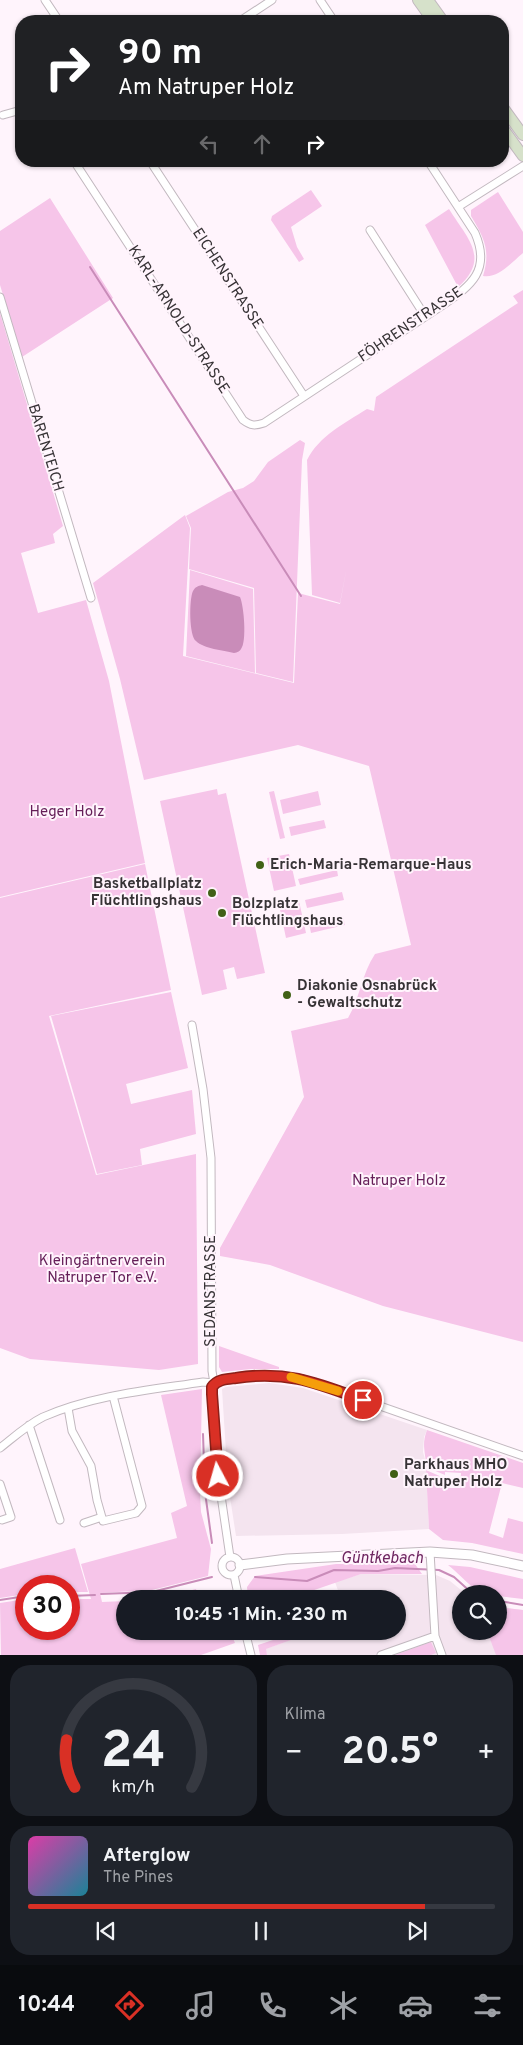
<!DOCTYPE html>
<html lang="de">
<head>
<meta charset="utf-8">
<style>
	body { margin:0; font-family:Overpass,sans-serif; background:#20242c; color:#f1f3f6; height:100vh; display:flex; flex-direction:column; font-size:19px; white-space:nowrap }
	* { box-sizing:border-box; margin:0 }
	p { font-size:16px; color:#9ea1a6 }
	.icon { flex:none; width:28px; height:28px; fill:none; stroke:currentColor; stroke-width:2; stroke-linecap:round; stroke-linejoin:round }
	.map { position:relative; height:1655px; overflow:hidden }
	.drawer { display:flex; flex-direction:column; gap:10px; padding:10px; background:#0d0f14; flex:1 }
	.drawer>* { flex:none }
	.top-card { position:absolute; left:15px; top:15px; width:494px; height:152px; border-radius:20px; box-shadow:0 1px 4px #0004; background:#202124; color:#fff; overflow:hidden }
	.fabs { position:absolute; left:452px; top:1585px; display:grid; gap:10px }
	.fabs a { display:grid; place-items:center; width:55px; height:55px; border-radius:50%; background:#171b24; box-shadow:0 1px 4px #0004; font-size:25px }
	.speed { position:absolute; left:15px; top:1575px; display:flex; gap:10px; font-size:25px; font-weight:700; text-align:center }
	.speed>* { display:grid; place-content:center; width:65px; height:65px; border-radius:50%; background:#171b24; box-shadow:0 1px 4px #0004; line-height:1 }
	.speed .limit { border:8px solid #d22; background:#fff; color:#111 }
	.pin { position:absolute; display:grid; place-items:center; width:42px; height:42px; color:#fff; margin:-21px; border:2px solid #fff; border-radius:50%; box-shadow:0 1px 5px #0007 }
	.me { position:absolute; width:55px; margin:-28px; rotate:354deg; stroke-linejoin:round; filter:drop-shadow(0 0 4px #0008) }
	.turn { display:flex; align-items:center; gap:18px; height:105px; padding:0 20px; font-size:22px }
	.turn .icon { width:65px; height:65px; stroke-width:2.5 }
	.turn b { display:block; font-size:35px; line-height:42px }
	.lanes { display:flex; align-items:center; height:48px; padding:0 20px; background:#0003; justify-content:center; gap:25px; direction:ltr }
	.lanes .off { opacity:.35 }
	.big { font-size:38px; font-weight:700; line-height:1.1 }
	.drawer .widget { flex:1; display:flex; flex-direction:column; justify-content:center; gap:8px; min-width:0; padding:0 18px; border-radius:20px; background:#20242c }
	.drawer .dial { align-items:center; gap:0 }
	.dial svg { height:130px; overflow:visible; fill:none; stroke:#363941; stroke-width:7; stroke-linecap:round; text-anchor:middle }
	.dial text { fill:#f1f3f6; stroke:none }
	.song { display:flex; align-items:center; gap:15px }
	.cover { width:60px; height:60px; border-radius:8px; background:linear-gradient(135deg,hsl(320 70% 55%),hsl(190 70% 35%)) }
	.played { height:5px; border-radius:2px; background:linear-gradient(90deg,#d93025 85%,#363941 85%) }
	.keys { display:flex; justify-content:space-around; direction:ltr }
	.heat { display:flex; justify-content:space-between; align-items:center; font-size:28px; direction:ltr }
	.drawer .tiles { flex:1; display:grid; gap:10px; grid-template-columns:1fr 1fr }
	.widget:last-child { grid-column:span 2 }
	.trip { position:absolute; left:116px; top:1590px; width:290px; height:50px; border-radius:25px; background:#171b24; box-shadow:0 1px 4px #0004; font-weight:700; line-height:50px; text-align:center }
	.dock { display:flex; height:80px; justify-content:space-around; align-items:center; background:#090b0e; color:#9ea1a6 }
	.dock .icon { width:35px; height:35px }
	.dock .selected { color:#d93025 }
	.dock b { font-size:22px; color:#f1f3f6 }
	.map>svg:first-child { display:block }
	.built { fill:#f4e4ef }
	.green { fill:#f6c5e9 }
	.water { fill:#c98cb9 }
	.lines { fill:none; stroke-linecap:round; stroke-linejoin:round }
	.stream { stroke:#c98cb9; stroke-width:2 }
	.minor-casing { stroke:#c2b8bf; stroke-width:9 }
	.tertiary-casing { stroke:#c2b8bf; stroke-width:11 }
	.secondary-casing { stroke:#c2b8bf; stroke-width:12 }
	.minor { stroke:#fff; stroke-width:7 }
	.tertiary { stroke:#fff; stroke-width:9 }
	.secondary { stroke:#d6e1ca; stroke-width:10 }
	.route-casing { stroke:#8d1f18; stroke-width:12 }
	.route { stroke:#d93025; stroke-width:9 }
	.slow { stroke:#f59e0b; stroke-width:9 }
	.poi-dot { fill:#416116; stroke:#fff4fc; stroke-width:2 }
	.labels { text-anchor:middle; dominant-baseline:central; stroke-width:4; stroke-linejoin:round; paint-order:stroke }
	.street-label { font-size:15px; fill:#373336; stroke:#fff4fc }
	.park-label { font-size:15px; fill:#651e58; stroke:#fff4fc }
	.poi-label { font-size:15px; font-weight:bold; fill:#373336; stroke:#fff4fc; text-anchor:start }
	.water-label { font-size:16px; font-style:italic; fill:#6e2660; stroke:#fff4fc }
</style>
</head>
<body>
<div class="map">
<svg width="523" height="1655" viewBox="0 0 523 1655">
	<rect width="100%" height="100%" fill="#fff4fc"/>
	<path class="built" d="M269 1383 303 1388 427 1430 424 1437 423 1452 426 1463 429 1529 342 1534 236 1536 228 1484 222 1389 226 1387Z
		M361 1574 436 1575 450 1581 466 1594H461V1631H499V1607L523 1610V1655H267L265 1649 316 1631H398V1599H341L335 1582Z"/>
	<path class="green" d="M311 190 322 206 291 227 297 247 304 259 299 262 271 220 272 216Z
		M498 192 523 232V253C512 262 498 279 483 276 491 250 484 238 471 216V210Z
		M50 198 113 298 22 357 0 285V231Z
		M449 209C467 238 491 258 458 287L425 225Z
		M523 290V1342L383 1306 270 1265 220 1256V1248L304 1097 291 1031 348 1018C360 998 362 973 375 954L411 945 369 766 298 745 144 780 120 679 93 583 185 515 190 528 183 656 294 683 298 593 340 604 347 566 340 603 312 595 307 460C319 436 345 423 367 409L374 411 376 397 518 303 513 296Z
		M0 313 63 526 53 534 55 543 21 553 38 613 86 600 109 681 145 863 0 897Z
		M300 440 305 443 302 460 293 682 256 673 254 588 189 569 191 528 186 516 228 492 243 488 254 481 268 462Z
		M190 570 253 589 255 673 186 656Z
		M217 789 218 795 226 793 265 973 237 979 234 967 223 970 227 989 202 995 160 801Z
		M274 791 285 838 280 839 269 792Z
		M318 791 321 805 283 814 280 800Z
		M324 820 326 828 291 836 289 827Z
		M289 854 296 886 274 891 267 858Z
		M145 864 171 990 49 1016 96 1175 196 1154 198 1364 159 1370 30 1359 0 1348V898Z
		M337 870 338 876 300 885 298 879Z
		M342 892 344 900 307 908 305 900Z
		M299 901 306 933 286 938 279 905Z
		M343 916 345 925 311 933 309 923Z
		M171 992 188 1068 126 1084 131 1104 192 1090 196 1134 140 1149 142 1165 97 1174 51 1016Z
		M219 1346 279 1367V1369H251L222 1372 219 1367Z
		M202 1389 200 1493 201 1512 211 1549 208 1576 152 1590 100 1593 102 1602 125 1601V1631H230L235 1643 201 1655H1L0 1603 26 1599V1629H69V1599H91L81 1564 177 1538 171 1513 187 1506 161 1395Z
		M427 1430 523 1463V1488L502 1483 489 1533 503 1538 508 1518 523 1522V1554L472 1543 443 1540 429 1529 426 1470 444 1478 445 1488H460L461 1473 445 1472V1475L426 1467C426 1452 421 1446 427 1430Z
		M75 1548 88 1592H69V1586H26V1594L0 1598V1569Z
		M336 1564H415L422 1574H361L288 1599H248L247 1587 255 1576Z
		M448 1565 470 1567 523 1579V1599L499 1596V1594C472 1594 467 1580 448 1565Z
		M196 1589 199 1599H157Z
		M499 1607 523 1610V1655H496L487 1631H499Z
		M291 1631H316L266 1649 267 1655H260L258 1645 285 1636Z
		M431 1642 436 1653 431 1655H395Z"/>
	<path class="water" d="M202 585 240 597C244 606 247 642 241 649 239 652 238 652 234 653 223 650 204 649 196 641 189 636 189 599 193 591 195 587 198 586 202 585Z"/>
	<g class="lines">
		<path class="stream" d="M90 267 301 596
			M203 1434 205 1492 212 1543
			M255 1577 307 1581 334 1570 378 1571 395 1568 439 1570 454 1577 473 1594
			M101 1594 152 1592 212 1577
			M69 1596 95 1595
			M0 1600 26 1596
			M499 1601 523 1605"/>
		<g class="minor-casing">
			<path id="minor" d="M45 0 59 21
				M320 0 334 21
				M240 21 272 0
				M3 115 21 110
				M74 161 243 420C251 426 255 426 264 423L443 305C472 285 491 270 475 233L428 161
				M150 161 304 396
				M458 207 523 166
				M370 230 425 316
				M0 297 91 598
				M192 1025 203 1089 211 1158 212 1371 214 1383 212 1393 220 1489 230 1557
				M214 1383C236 1372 280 1374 303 1379L523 1456
				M68 1408 72 1431 91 1466 97 1500 103 1521 136 1513 142 1506 113 1396
				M29 1425 60 1520
				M0 1448C14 1437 27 1425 43 1417 93 1395 150 1390 203 1382L214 1383
				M0 1484 11 1517 2 1520
				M84 1523 102 1517
				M430 1552 435 1636 442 1655
				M222 1566a9 9 0 1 1 18 0a9 9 0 1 1-18 0Z
				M234 1575 239 1599
				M245 1631 251 1655
				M381 1655 435 1636"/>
		</g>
		<g class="tertiary-casing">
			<path id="tertiary" d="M240 1565 287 1559 430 1552 472 1555 523 1566"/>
		</g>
		<g class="secondary-casing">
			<path id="secondary" d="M418 0 433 21
				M428 0 443 21
				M502 106 523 135
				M502 127 523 156"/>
		</g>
		<use href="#minor" class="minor"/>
		<use href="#tertiary" class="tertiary"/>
		<use href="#secondary" class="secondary"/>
	</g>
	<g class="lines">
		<g class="route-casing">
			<path id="route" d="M218 1476 212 1394V1387C217 1379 228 1379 236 1378 286 1370 317 1383 363 1400"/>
		</g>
		<use href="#route" class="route"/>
		<path class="slow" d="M291 1377 338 1391"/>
	</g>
	<g class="poi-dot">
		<circle cx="260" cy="865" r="5"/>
		<circle cx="212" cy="893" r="5"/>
		<circle cx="222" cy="913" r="5"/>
		<circle cx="287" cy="995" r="5"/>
		<circle cx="394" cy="1474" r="5"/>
	</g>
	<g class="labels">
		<g class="street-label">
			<text transform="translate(227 279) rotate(57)">EICHENSTRASSE</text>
			<text transform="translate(178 320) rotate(57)">KARL-ARNOLD-STRASSE</text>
			<text transform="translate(411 325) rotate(-34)">FÖHRENSTRASSE</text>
			<text transform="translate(45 448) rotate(73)">BARENTEICH</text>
			<text transform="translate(211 1291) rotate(-90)">SEDANSTRASSE</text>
		</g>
		<g class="park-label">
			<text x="67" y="812">Heger Holz</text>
			<text x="399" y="1181">Natruper Holz</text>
			<text x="102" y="1261">Kleingärtnerverein<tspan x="102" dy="17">Natruper Tor e.V.</tspan></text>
		</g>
		<g class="poi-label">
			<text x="270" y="865">Erich-Maria-Remarque-Haus</text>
			<text x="202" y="884" text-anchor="end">Basketballplatz<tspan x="202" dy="17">Flüchtlingshaus</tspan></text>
			<text x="232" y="904">Bolzplatz<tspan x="232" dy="17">Flüchtlingshaus</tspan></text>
			<text x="297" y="986">Diakonie Osnabrück<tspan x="297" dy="17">- Gewaltschutz</tspan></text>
			<text x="404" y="1465">Parkhaus MHO<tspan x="404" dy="17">Natruper Holz</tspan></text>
		</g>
		<g class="water-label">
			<text x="382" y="1559">Güntkebach</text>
		</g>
	</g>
</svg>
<div class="fabs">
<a><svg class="icon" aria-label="search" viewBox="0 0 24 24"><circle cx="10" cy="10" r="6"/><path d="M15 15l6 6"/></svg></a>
</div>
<div class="speed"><div class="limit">30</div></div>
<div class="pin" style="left:363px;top:1400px;background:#d93025"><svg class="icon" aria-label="arrive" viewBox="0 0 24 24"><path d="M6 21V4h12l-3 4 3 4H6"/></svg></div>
<svg class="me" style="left:218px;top:1476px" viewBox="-20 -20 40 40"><circle r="17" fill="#d93025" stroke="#fff" stroke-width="3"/><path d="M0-11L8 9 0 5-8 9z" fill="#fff"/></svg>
<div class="trip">10:45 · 1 Min. · 230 m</div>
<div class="top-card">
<div class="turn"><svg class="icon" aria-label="right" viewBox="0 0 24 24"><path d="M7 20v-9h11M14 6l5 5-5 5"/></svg><div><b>90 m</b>Am Natruper Holz</div></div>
<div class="lanes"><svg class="icon off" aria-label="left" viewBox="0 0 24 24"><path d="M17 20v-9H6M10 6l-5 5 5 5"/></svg><svg class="icon off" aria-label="ahead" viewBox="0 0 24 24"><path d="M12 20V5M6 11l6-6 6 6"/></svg><svg class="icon" aria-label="right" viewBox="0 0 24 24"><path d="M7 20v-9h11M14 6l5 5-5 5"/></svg></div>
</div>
</div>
<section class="drawer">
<div class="tiles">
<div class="widget dial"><svg viewBox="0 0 100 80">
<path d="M14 69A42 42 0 1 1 86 69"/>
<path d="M14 69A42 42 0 0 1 9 40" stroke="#d93025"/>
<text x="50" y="56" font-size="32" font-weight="700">24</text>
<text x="50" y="72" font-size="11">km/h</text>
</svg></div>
<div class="widget"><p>Klima</p>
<div class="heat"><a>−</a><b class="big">20.5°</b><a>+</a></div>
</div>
<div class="widget">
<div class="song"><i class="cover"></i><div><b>Afterglow</b><p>The Pines</p></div></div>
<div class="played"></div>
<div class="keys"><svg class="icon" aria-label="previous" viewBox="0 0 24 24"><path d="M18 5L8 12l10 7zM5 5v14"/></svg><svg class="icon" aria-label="pause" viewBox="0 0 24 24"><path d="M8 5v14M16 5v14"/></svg><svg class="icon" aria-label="next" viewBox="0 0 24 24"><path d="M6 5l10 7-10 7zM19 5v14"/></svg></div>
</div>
</div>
</section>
<nav class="dock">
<b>10:44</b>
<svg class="icon selected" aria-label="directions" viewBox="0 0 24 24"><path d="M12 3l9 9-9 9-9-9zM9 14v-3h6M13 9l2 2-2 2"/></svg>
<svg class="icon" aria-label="music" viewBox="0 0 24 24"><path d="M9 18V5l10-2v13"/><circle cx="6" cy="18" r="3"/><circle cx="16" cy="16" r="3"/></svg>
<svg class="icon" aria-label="phone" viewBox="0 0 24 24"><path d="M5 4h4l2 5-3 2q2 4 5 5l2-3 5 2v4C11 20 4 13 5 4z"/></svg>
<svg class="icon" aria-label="climate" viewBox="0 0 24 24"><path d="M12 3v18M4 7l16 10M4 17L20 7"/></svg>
<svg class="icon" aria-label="car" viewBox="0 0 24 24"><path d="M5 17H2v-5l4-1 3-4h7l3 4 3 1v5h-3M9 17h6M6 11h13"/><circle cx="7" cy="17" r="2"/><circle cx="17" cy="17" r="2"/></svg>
<svg class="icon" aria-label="filters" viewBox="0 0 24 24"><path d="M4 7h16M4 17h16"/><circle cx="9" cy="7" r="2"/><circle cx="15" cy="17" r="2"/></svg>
</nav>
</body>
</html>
